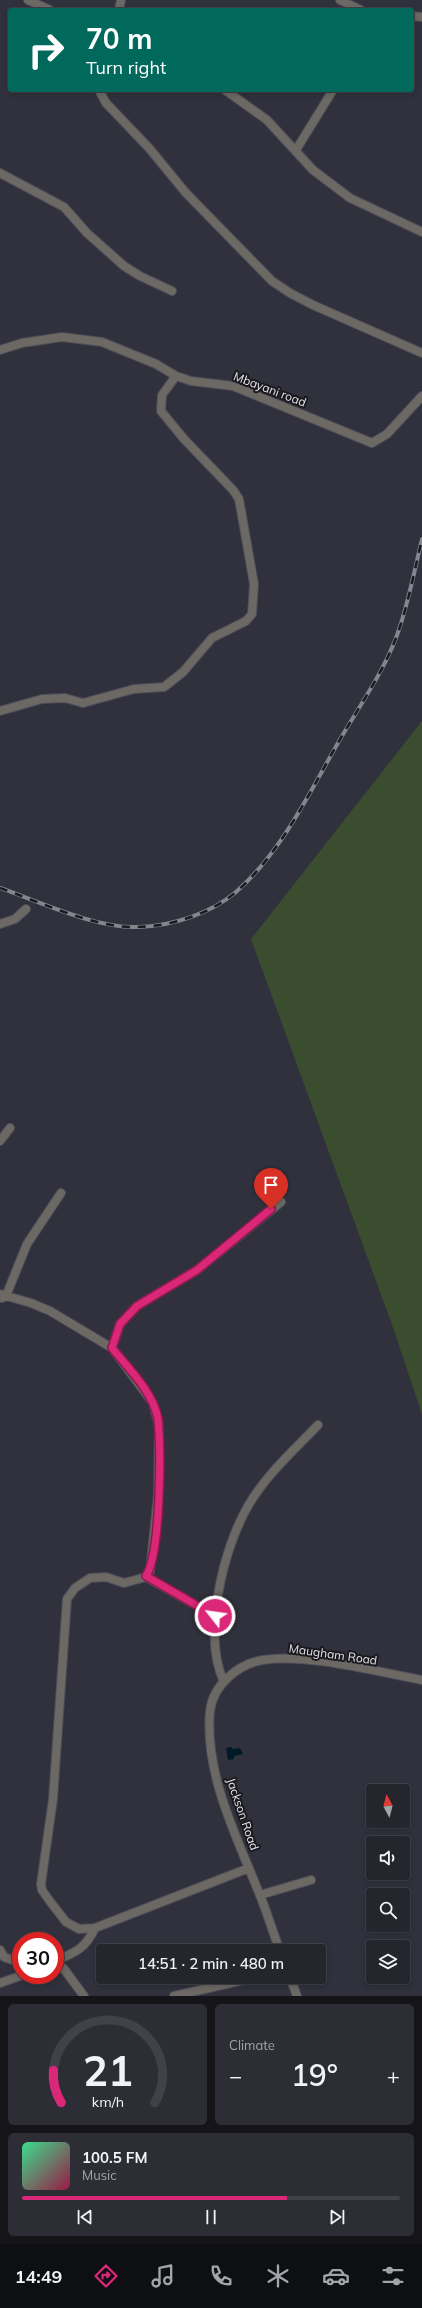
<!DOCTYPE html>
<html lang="en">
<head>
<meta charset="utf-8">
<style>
	body { margin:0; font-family:Mulish,sans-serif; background:#2c2d35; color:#f1f3f6; height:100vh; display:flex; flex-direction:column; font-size:15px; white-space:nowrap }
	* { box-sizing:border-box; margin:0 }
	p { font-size:13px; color:#a3a5aa }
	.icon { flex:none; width:22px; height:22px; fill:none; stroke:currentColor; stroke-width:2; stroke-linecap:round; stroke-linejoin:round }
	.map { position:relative; height:1996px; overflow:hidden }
	.side { display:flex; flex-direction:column; gap:8px; padding:8px; background:#141419; flex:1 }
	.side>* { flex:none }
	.top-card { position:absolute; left:8px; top:8px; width:406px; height:84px; border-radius:4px; box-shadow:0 2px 6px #0003,0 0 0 1px #414249; background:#00695c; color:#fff; overflow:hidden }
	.needle { width:26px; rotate:353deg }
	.buttons { position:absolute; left:366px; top:1784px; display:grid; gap:8px }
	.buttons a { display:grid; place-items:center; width:44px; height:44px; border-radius:4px; background:#24252d; box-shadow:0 2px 6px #0003,0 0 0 1px #414249; font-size:20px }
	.speed { position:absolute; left:12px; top:1932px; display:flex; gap:8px; font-size:20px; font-weight:700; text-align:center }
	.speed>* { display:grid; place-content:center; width:52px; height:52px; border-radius:50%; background:#24252d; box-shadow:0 2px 6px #0003,0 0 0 1px #414249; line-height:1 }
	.speed .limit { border:6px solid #d22; background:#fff; color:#111 }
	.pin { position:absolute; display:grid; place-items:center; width:34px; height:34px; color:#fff; margin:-41px -17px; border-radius:50% 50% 50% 0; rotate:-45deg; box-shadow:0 0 4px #0007 }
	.pin .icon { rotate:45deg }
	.me { position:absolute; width:44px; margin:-22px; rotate:300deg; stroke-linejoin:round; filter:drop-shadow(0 0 3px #0008) }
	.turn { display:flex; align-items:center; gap:14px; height:84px; padding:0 12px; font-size:18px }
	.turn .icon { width:52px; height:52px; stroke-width:2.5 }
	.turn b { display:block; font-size:28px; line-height:34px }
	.big { font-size:30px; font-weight:600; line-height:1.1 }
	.side .widget { flex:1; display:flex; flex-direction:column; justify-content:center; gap:6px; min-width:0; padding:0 14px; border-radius:6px; background:#2c2d35 }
	.side .dial { align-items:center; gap:0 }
	.dial svg { height:104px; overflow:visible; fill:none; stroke:#414249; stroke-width:7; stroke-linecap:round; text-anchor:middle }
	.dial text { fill:#f1f3f6; stroke:none }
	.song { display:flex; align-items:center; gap:12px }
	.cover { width:48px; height:48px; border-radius:6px; background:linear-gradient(135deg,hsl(150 70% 55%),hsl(340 70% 35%)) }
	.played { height:4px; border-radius:2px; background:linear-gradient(90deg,#db2777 70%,#414249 70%) }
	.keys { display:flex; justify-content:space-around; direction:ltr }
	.heat { display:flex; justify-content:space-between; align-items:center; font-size:22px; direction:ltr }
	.side .tiles { flex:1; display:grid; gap:8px; grid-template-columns:1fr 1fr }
	.widget:last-child { grid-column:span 2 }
	.trip { position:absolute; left:96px; top:1944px; width:230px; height:40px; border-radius:4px; background:#24252d; box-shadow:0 2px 6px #0003,0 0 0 1px #414249; font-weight:600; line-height:40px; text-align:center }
	.tab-bar { display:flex; height:64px; justify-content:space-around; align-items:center; background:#0e0f12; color:#a3a5aa }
	.tab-bar .icon { width:28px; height:28px }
	.tab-bar .active { color:#db2777 }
	.tab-bar b { font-size:18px; color:#f1f3f6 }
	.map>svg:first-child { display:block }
	.green { fill:#3a4d2f }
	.water { fill:#001a28 }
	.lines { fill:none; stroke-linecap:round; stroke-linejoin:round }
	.street-casing { stroke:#4c4d58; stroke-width:10 }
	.street { stroke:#6c6863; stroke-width:8 }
	.rail-casing { stroke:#84858f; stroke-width:4 }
	.rail { stroke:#19191e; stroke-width:2.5; stroke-dasharray:8; stroke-linecap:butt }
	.route-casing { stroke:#8e194d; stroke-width:10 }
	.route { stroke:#db2777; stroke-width:7 }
	.labels { text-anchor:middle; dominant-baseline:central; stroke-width:4; stroke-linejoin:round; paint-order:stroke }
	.street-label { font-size:12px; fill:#e2e3eb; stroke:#19191e }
</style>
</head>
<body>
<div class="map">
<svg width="422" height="1996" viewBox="0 0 422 1996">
	<rect width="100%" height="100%" fill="#30313c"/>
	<path class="green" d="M422 721V1414L391 1322 251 939Z"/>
	<path class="water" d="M231 1747 233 1749 240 1748 243 1754 234 1756V1759L228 1760 226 1748Z"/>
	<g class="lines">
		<g class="street-casing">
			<path id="street" d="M28 0 50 10
				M340 0 361 10
				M119 10 121 0
				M412 16 422 17
				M99 90 106 103 149 148 186 193 272 281 290 293 313 305 422 353
				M225 90 267 120 313 170 350 198 422 232
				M296 150 333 90
				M0 173 64 207 87 233 124 266 140 276 172 291
				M0 350 22 343 62 337 102 342 156 364 176 376 191 381 233 386 372 443 387 434 422 396
				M0 711 42 699 65 698 83 703 134 689 164 687 183 672 212 638 246 621 252 614 254 584 239 499 233 490 184 439 161 411 162 395 176 376
				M0 924 15 919 26 909
				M0 1141 10 1128
				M0 1294 31 1303 50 1311 112 1348 153 1403 159 1426 158 1495 150 1571 146 1577 124 1583 106 1577 90 1578 75 1588 67 1599 53 1799 41 1884 42 1890 49 1900 66 1922 79 1929 95 1928 249 1868
				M2 1298 6 1296 27 1244 61 1193
				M112 1348 120 1324 137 1306 197 1270 281 1202
				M146 1577 215 1616
				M224 1682C202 1636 223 1549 248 1506 266 1475 293 1451 318 1425
				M260 1895 311 1880
				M0 1950 4 1957 21 1963
				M280 1951C274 1935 269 1919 263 1903 240 1843 204 1777 210 1711 213 1685 238 1664 263 1660 306 1653 378 1672 422 1680
				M55 1961C76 1952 85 1949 95 1928
				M55 1961 64 1969 84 1996
				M290 1977 297 1996
				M0 1983 23 1975
				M174 1996 258 1977"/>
		</g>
		<use href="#street" class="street"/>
		<g class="rail-casing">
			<path id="rail" d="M0 888C40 902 97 929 138 927 172 926 210 914 236 892 283 851 311 789 342 736 361 704 383 672 396 638 408 606 414 572 422 539"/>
		</g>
		<use href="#rail" class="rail"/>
	</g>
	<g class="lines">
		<g class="route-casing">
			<path id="route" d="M215 1616 146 1576C161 1553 161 1449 158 1419 153 1392 129 1369 112 1348L120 1324 137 1306 197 1270 271 1209"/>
		</g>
		<use href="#route" class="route"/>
	</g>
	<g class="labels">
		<g class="street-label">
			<text transform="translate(270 389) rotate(21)">Mbayani road</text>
			<text transform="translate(333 1654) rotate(8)">Maugham Road</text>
			<text transform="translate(243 1814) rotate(71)">Jackson Road</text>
		</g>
	</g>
</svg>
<div class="buttons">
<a><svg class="needle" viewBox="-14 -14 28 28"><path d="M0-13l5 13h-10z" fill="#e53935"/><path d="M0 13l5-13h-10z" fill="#a3a5aa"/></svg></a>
<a><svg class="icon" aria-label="sound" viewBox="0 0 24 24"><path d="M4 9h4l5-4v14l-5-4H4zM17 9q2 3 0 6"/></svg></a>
<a><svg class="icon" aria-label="search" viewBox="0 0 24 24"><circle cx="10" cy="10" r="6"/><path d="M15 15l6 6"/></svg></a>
<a><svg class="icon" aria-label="layers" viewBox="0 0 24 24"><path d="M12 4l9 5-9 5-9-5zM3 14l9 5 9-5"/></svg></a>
</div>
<div class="speed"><div class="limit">30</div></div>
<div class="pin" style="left:271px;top:1209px;background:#d93025"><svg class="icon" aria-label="arrive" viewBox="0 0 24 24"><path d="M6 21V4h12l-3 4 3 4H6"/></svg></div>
<svg class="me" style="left:215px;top:1616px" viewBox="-20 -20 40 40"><circle r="17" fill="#db2777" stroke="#fff" stroke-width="3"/><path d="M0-11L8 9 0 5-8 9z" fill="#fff"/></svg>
<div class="trip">14:51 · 2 min · 480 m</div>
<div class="top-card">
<div class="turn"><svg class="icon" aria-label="right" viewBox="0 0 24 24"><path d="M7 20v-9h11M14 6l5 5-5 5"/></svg><div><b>70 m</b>Turn right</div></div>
</div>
</div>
<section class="side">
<div class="tiles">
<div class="widget dial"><svg viewBox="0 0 100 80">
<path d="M14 69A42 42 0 1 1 86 69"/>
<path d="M14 69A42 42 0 0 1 8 44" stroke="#db2777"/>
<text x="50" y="56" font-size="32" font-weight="700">21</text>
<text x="50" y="72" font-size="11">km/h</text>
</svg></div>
<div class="widget"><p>Climate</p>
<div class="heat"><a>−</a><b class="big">19°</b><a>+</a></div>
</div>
<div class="widget">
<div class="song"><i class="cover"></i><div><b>100.5 FM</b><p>Music</p></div></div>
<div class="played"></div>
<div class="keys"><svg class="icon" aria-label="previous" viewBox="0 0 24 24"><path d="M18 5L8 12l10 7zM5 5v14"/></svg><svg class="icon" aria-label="pause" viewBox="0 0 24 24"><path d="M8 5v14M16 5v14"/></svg><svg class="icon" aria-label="next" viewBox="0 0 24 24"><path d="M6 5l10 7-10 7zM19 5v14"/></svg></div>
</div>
</div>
</section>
<nav class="tab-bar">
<b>14:49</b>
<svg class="icon active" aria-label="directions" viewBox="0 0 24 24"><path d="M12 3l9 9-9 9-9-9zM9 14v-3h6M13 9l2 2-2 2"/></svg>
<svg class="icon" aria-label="music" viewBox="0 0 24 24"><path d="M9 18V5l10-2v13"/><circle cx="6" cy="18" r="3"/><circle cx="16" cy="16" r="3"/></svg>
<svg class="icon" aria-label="phone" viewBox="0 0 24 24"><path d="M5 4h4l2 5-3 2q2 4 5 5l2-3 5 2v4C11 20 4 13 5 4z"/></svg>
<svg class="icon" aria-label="climate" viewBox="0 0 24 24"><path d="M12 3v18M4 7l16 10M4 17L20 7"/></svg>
<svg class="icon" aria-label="car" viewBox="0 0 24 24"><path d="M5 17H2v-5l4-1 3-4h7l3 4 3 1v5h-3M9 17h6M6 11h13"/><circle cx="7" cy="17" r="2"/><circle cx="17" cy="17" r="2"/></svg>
<svg class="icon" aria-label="filters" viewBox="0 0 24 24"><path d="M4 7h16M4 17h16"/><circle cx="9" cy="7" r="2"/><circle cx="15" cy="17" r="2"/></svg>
</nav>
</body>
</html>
